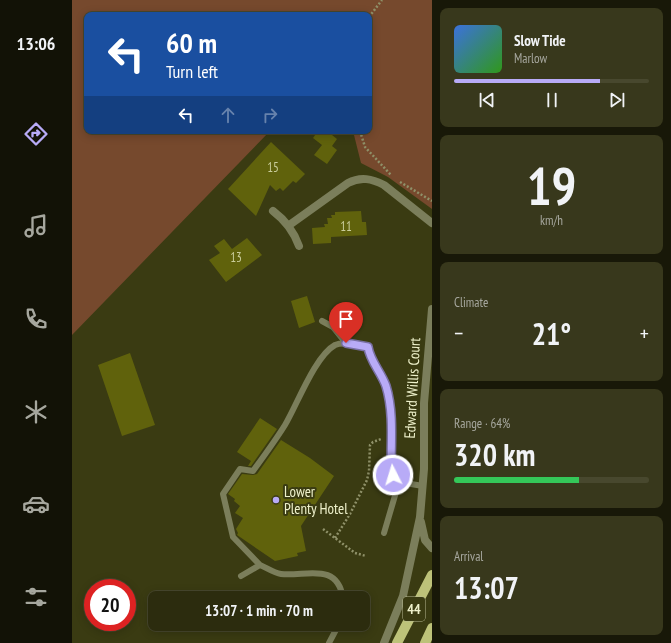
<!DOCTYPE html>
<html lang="en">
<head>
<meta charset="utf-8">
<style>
	body { margin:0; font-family:"PT Sans Narrow",sans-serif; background:#38381c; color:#f1f3f6; height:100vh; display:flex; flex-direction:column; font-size:15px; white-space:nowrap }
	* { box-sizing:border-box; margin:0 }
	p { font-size:13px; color:#a6a79e }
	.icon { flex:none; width:22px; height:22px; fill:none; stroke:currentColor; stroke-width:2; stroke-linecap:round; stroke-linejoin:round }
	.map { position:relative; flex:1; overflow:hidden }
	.drawer { display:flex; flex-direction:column; gap:8px; padding:8px; background:#181808; width:239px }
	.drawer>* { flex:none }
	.hud { position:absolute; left:12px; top:12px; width:288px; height:122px; border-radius:8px; box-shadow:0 2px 10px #0003,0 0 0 1px #48482e; background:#1a4fa0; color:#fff; overflow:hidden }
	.speed { position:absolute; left:12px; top:579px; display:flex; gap:8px; font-size:20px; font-weight:700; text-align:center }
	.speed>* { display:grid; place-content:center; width:52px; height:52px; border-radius:50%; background:#2c2c0e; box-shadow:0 2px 10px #0003,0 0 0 1px #48482e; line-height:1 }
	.speed .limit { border:6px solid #d22; background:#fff; color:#111 }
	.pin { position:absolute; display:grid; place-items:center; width:34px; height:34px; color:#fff; margin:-41px -17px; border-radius:50% 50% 50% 0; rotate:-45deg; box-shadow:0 0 4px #0007 }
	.pin .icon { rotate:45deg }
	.me { position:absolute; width:44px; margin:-22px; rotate:355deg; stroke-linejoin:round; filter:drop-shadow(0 0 3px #0008) }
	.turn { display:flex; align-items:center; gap:14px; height:84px; padding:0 16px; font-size:18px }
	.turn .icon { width:52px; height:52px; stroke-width:2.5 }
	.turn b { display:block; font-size:28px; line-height:34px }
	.lanes { display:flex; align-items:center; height:38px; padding:0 16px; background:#0003; justify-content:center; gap:20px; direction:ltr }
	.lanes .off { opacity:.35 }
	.big { font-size:30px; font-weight:800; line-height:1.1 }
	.drawer .card { flex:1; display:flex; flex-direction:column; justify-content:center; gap:6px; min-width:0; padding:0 14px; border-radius:8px; background:#38381c }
	.drawer .dial { align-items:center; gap:0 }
	.dial b { font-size:52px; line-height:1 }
	.song { display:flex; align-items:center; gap:12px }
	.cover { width:48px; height:48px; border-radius:6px; background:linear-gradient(135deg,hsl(220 70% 55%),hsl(110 70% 35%)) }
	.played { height:4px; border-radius:2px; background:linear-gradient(90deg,#b8abf7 75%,#48482e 75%) }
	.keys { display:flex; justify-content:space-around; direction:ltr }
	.heat { display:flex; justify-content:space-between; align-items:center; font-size:22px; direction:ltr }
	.charge { height:6px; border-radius:3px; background:linear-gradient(90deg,#34c759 64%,#48482e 0) }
	.trip { position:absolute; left:76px; top:591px; width:222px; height:40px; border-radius:8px; background:#2c2c0e; box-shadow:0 2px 10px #0003,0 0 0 1px #48482e; font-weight:800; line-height:40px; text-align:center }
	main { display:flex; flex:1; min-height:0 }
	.tab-bar { display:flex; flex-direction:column; width:72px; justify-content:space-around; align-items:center; background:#121206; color:#a6a79e }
	.tab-bar .icon { width:28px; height:28px }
	.tab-bar .on { color:#b8abf7 }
	.tab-bar b { font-size:18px; color:#f1f3f6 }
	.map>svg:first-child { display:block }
	.green { fill:#76492d }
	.building { fill:#60620c }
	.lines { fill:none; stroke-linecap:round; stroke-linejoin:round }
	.path { stroke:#8f9169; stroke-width:2.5; stroke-dasharray:2 2; stroke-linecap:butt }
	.lane { stroke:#7b7e5b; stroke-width:6 }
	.street { stroke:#7b7e5b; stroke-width:8 }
	.primary { stroke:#bdc279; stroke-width:10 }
	.route-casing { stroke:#786fa1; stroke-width:10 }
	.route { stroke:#b8abf7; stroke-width:7 }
	.poi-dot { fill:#b8abf7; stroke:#3a3b12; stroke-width:1.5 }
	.labels { text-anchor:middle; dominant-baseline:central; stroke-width:4; stroke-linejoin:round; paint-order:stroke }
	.number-label { font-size:13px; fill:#cacd9b }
	.shield { fill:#3a3b12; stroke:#b8ba94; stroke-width:1 }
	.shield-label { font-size:14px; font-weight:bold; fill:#eef1cb }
	.street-label { font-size:15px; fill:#eef1cb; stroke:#3a3b12 }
	.poi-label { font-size:15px; fill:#eef1cb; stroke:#3a3b12; text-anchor:start }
</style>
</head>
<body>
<main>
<nav class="tab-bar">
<b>13:06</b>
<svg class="icon on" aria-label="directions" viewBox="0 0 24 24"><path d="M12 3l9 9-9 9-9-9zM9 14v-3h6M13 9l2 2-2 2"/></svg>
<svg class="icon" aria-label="music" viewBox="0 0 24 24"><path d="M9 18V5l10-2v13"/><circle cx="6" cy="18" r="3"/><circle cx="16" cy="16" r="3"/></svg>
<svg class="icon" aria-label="phone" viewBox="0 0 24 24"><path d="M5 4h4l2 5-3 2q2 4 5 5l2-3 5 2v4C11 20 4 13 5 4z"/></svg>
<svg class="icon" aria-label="climate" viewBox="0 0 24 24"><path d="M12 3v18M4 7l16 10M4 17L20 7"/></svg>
<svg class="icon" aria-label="car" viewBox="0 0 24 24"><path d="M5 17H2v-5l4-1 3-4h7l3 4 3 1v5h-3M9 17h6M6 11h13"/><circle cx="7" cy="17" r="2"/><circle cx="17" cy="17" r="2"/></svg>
<svg class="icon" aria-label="filters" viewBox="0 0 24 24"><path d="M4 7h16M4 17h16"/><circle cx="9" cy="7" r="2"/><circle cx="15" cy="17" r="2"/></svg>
</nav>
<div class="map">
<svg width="360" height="643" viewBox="0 0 360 643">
	<rect width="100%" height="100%" fill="#3a3b12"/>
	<path class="green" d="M0 0H360V209L316 177 289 163 281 131H297V15H15V131H198L0 335Z"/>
	<path class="building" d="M246 131H255L265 139 260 146 265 150 255 164 242 155 250 145 241 138Z
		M199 142 233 174 224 183 221 181 211 191 208 188 204 191 198 185 184 216 156 189Z
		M289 211 290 222H294L295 235 259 237V243L241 244 240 228 253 227 252 224H256L255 218H260L259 215H263V212Z
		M175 238 190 255 154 282 137 260 148 253 142 246 152 239 160 249Z
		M235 296 243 322 227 328 219 301Z
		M58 353 83 425 50 436 26 365Z
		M188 418 205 429 179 466H176L179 461 165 452Z
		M209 440 238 458 262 476 229 526 234 551 225 553 226 556 203 561 165 535 166 533 164 529 171 518 163 513 168 506 162 501 163 499 156 494 170 474 181 475 185 474Z"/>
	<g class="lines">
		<path class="path" d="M297 17 310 0
			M288 131 293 147 319 175
			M328 182 360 201
			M251 529 283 553 294 556
			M263 538 278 514 295 480 297 471 298 445 301 442 309 439"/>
		<path class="lane" d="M250 321 261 327 274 343
			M312 533 327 482 351 486
			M188 565 161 537 151 494 168 469 181 471C192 456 203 441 213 425 225 405 243 356 263 345 272 341 286 345 296 347L297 355 313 386 318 405 319 470 327 482
			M169 576 188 565C195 568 202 573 209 574 233 577 265 561 271 598
			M257 643 267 624"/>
		<path class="street" d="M201 211C213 220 222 232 227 246
			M216 226 276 183C289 176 300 179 312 185L360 223
			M349 522 353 540 360 548
			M312 643 331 596 348 517 352 469V403L360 309"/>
		<path class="primary" d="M325 643 360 575
			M353 643 360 628"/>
	</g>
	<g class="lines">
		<g class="route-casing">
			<path id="route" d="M274 343 296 347C298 361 309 372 314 386 322 412 319 442 319 470L321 475"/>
		</g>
		<use href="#route" class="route"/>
	</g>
	<circle class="poi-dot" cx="204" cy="500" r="4"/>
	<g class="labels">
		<g class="number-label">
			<text x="201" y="167">15</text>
			<text x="274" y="226">11</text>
			<text x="164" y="257">13</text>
		</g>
		<rect class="shield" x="331" y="597" width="22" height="24" rx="3"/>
		<g class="shield-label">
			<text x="342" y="609">44</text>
		</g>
		<g class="street-label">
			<text transform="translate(340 388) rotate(-87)">Edward Willis Court</text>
		</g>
		<g class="poi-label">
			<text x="212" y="491">Lower<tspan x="212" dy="17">Plenty Hotel</tspan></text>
		</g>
	</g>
</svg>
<div class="speed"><div class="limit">20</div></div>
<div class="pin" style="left:274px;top:343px;background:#d93025"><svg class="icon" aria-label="arrive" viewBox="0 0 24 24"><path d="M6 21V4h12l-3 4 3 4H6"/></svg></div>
<svg class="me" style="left:321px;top:475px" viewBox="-20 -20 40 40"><circle r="17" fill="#b8abf7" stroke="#fff" stroke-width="3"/><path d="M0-11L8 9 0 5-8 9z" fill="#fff"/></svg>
<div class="trip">13:07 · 1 min · 70 m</div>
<div class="hud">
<div class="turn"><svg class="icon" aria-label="left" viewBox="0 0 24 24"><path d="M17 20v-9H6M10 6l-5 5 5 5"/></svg><div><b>60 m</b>Turn left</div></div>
<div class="lanes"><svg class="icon" aria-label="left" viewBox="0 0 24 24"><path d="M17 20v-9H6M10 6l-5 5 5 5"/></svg><svg class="icon off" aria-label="ahead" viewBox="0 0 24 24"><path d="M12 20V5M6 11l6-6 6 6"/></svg><svg class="icon off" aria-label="right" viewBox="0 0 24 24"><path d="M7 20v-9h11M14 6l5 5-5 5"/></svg></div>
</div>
</div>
<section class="drawer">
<div class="card">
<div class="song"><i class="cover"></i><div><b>Slow Tide</b><p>Marlow</p></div></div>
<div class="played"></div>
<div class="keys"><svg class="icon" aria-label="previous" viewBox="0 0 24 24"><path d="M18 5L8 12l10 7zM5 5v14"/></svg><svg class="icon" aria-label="pause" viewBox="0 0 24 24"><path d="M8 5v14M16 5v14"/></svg><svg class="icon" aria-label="next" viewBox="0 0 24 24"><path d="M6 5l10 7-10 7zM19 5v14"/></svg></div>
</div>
<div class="card dial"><b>19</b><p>km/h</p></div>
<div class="card"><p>Climate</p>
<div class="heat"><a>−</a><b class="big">21°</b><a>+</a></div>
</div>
<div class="card"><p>Range · 64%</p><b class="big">320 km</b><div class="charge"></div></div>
<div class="card"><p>Arrival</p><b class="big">13:07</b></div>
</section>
</main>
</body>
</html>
